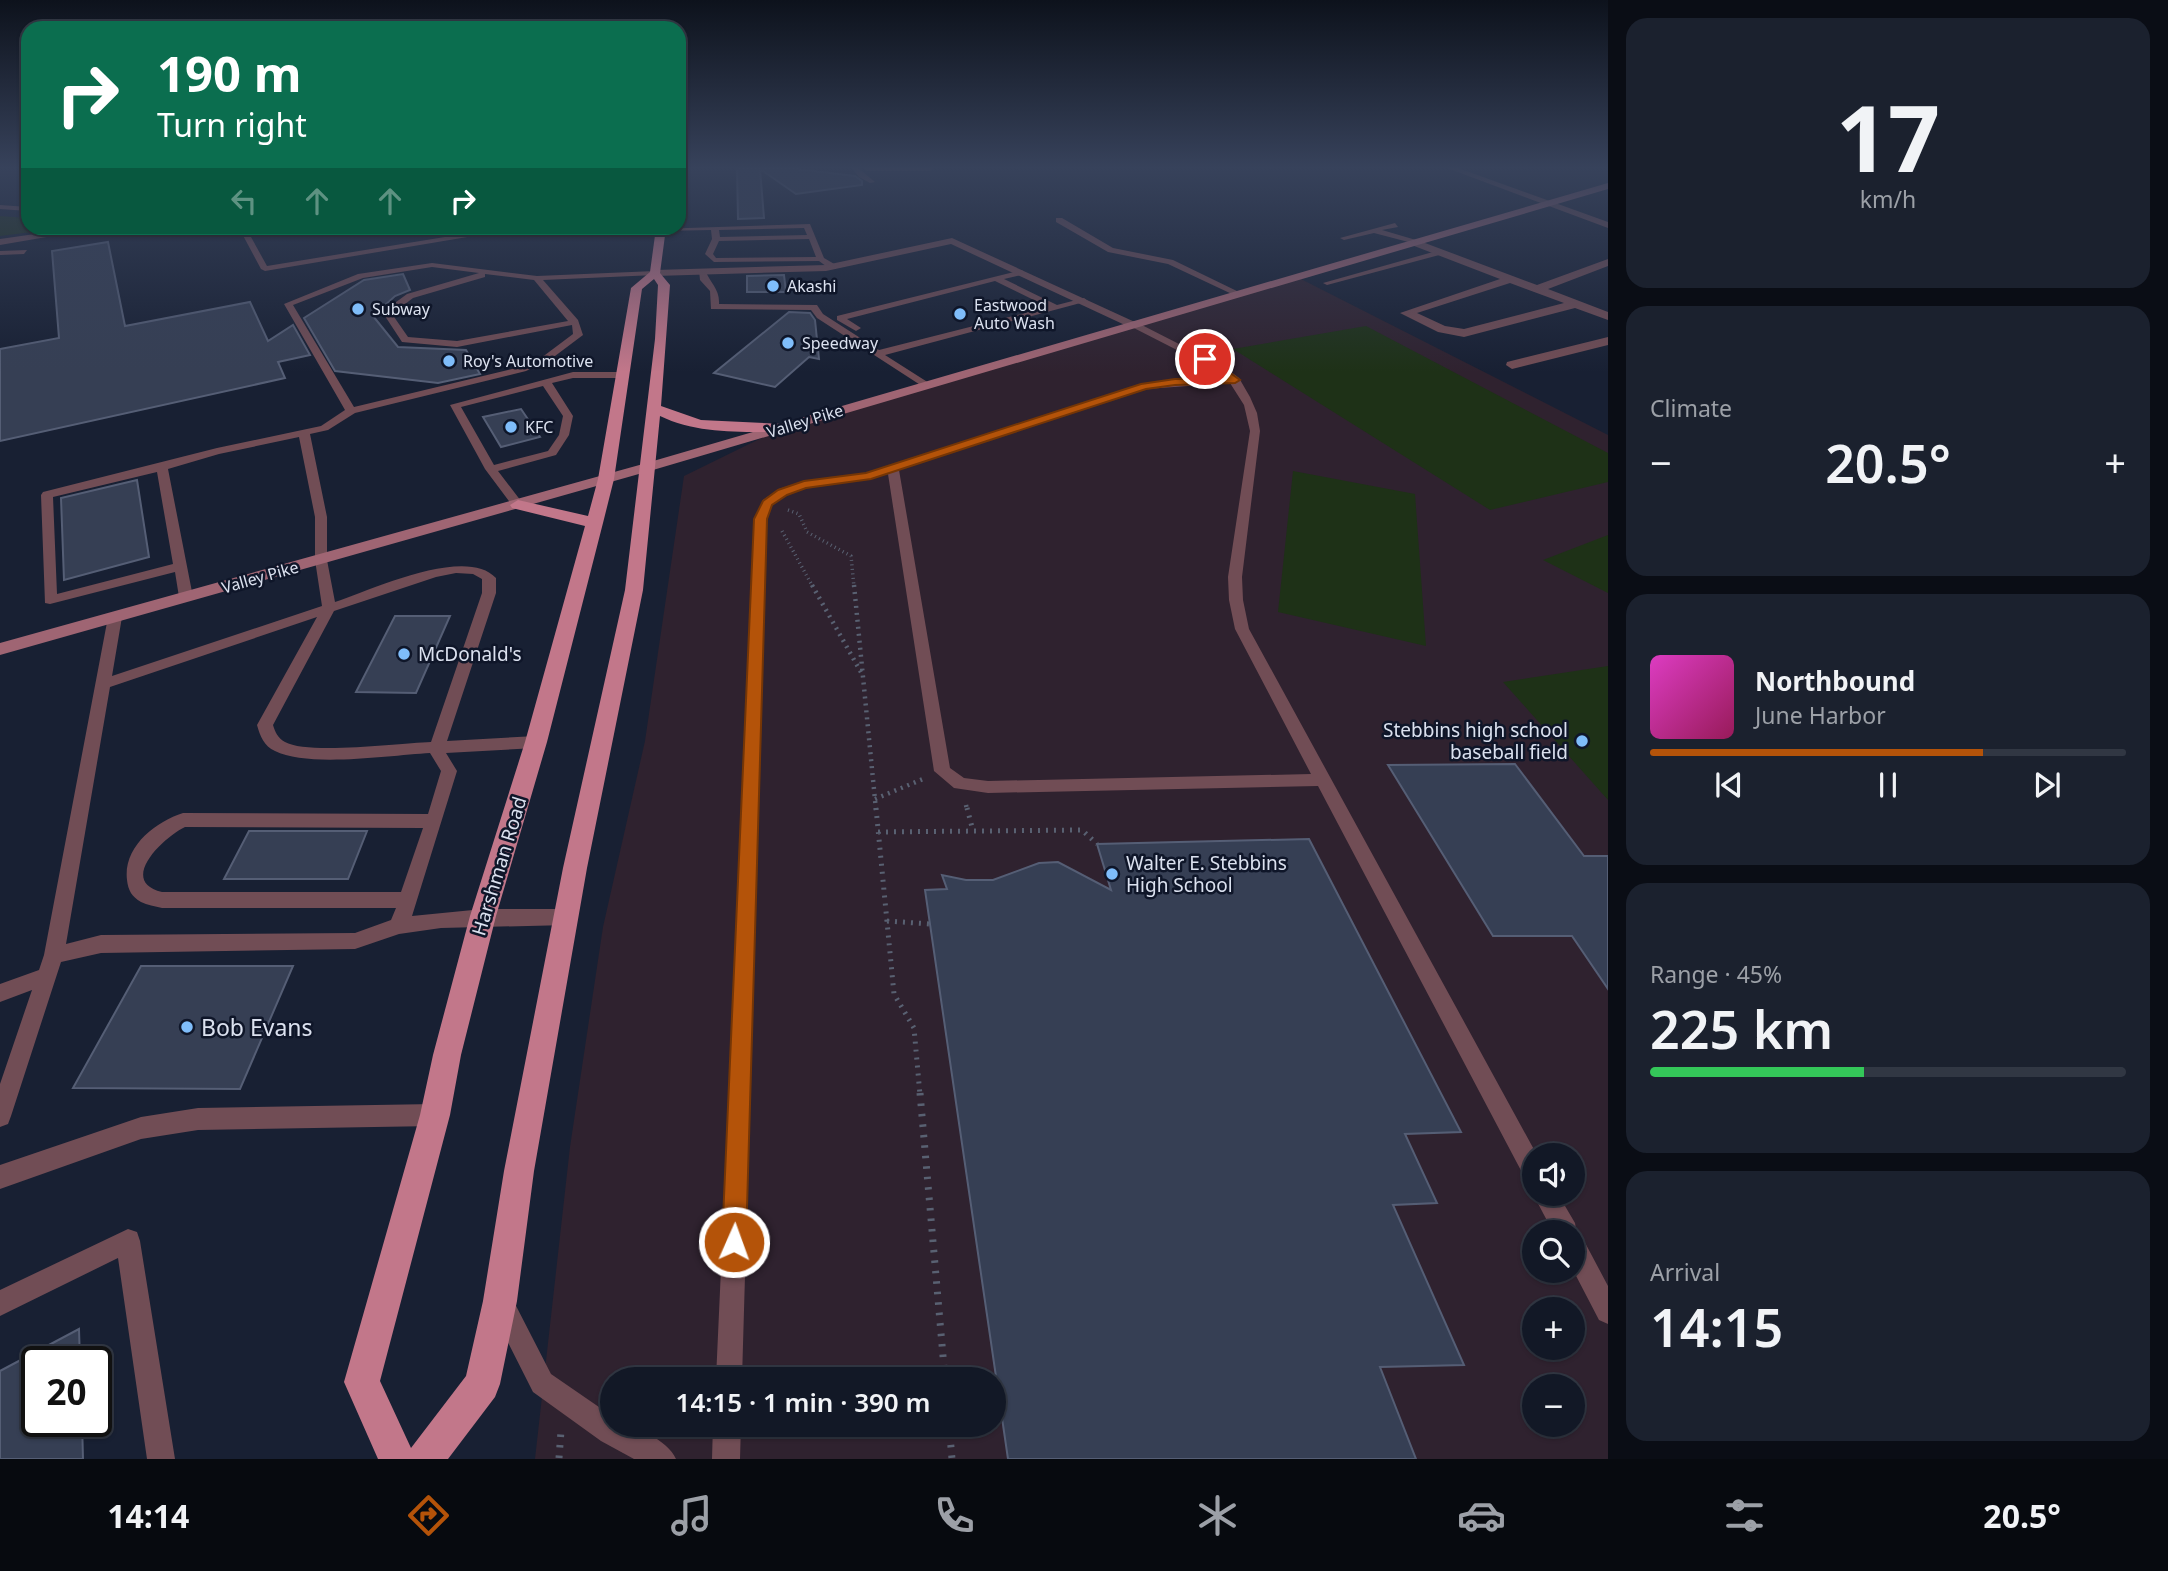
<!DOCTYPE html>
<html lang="en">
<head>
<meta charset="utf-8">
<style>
	body { margin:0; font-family:"Noto Sans",sans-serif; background:#1b212e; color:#f1f3f6; height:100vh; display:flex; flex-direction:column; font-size:26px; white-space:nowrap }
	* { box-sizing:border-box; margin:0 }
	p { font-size:23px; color:#9ca0a7 }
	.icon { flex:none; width:38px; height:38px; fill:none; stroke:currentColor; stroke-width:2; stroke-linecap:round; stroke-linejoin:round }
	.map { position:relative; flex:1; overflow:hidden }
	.side { display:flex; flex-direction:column; gap:18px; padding:18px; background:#0a0d15; width:560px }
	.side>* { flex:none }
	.guide { position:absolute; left:21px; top:21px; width:665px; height:214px; border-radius:21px; box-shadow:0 2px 5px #0004,0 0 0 2px #313743; background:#0b6e4f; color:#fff; overflow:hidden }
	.tools { position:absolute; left:1522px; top:1143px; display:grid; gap:14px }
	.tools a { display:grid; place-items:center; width:63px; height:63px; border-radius:50%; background:#121826; box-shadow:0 2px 5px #0004,0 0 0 2px #313743; font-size:35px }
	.speed { position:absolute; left:21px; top:1346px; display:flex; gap:14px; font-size:35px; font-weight:700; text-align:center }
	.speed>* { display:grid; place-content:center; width:91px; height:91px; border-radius:50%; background:#121826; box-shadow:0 2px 5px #0004,0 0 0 2px #313743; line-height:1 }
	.speed .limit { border:4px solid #111; border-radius:10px; background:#fff; color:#111 }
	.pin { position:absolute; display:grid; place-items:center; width:60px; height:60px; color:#fff; margin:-30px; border:4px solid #fff; border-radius:50%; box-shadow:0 2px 7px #0007 }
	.me { position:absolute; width:77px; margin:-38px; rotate:2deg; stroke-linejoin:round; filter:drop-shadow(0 0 5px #0008) }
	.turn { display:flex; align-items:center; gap:24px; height:147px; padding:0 21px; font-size:32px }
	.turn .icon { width:91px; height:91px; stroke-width:2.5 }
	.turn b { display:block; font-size:49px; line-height:60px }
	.lanes { display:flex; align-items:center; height:66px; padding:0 21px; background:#0003; justify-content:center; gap:35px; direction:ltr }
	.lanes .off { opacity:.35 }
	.big { font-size:52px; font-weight:600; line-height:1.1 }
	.side .widget { flex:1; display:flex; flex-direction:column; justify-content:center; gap:10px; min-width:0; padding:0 24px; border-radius:21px; background:#1b212e }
	.side .dial { align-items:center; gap:0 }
	.dial b { font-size:91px; line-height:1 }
	.song { display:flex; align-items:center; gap:21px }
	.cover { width:84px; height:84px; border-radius:10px; background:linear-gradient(135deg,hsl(310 70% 55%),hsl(330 70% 35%)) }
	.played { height:7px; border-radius:4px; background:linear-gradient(90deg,#b45309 70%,#313743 70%) }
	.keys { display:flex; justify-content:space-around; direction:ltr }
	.heat { display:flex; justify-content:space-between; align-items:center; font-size:38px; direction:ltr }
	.charge { height:10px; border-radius:5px; background:linear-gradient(90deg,#34c759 45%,#313743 0) }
	.trip { position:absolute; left:600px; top:1367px; width:406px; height:70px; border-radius:35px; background:#121826; box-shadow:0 2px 5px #0004,0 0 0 2px #313743; font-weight:600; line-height:70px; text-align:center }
	.dock { display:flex; height:112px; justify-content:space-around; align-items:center; background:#070a0f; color:#9ca0a7 }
	.dock .icon { width:49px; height:49px }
	.dock .current { color:#b45309 }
	.dock b { font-size:32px; color:#f1f3f6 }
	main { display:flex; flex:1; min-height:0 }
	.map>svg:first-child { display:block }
	.education { fill:#2f222f; fill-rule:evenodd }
	.green { fill:#1e3117 }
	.building { fill:#363f54; stroke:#555e75; stroke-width:2 }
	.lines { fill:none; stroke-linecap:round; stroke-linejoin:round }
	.path-far3 { stroke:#596172; stroke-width:3.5; stroke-dasharray:1 3.5; stroke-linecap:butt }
	.path-far2 { stroke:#596172; stroke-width:4.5; stroke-dasharray:2 5; stroke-linecap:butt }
	.path-far1 { stroke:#596172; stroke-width:5; stroke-dasharray:2 6; stroke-linecap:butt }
	.path { stroke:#596172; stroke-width:7; stroke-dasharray:2.5 8; stroke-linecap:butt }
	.lane { fill:#714d55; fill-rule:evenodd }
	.street { fill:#714d55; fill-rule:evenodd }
	.secondary { fill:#9f6573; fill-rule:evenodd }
	.primary { fill:#c2778a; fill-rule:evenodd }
	.route { fill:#b45309; stroke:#753606; stroke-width:2 }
	.poi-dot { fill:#7fbdfa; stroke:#0f1629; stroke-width:2.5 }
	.labels { text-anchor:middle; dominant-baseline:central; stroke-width:5; stroke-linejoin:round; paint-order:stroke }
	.far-poi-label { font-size:16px; fill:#dbe1ef; stroke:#0f1629; text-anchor:start }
	.far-street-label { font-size:16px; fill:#dbe1ef; stroke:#0f1629 }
	.poi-label { font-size:19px; fill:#dbe1ef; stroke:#0f1629; text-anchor:start }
	.street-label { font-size:19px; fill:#dbe1ef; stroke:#0f1629 }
	.near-poi-label { font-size:23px; fill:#dbe1ef; stroke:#0f1629; text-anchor:start }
</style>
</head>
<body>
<main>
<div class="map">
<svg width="1608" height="1459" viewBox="0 0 1608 1459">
	<rect width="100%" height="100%" fill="#182033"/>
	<path class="education" d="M1295 276 1608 435V1459H535L570 1147 603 927 645 741 684 476 782 428ZM1535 1155H1573V1194H1535ZM1535 1232H1573V1270H1535ZM1535 1309H1573V1348H1535ZM612 1379H994V1424H612ZM1535 1386H1573V1424H1535Z"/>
	<path class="green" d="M0 216 28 218V228H65L0 236Z
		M1366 326 1608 453V482L1490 510 1233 349Z
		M1293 471 1415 494 1426 646 1278 612Z
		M1608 535V593L1543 560Z
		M1608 666V800L1503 682Z"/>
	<path class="building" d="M737 168H788L855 176 862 181V185L796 194 760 169 764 218 738 219Z
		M108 242 125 326 250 302 268 341 293 325 310 355 278 362 285 378 0 441V349L59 338 52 251Z
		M403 274 410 290 395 296 373 316 398 347 466 350 480 374 438 383 335 371 304 318 364 280Z
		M784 275 786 292H747V276Z
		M789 312 810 313 815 320 819 359 809 357 775 387 714 373Z
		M521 409 540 437 501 447 483 417Z
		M137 480 149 557 64 580 61 498Z
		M395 616H450L416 693 356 692Z
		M1515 764 1584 856H1608V989L1572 936H1493L1388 765Z
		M249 831H367L348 879H224Z
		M1309 839 1461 1132 1405 1134 1437 1203 1393 1205 1464 1365 1380 1367 1416 1459H1008L925 890 947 889 942 875 966 880H993L1039 863 1058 862 1111 890 1097 844Z
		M141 966H293L240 1089 73 1088Z
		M79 1329 80 1362H37V1421H82L83 1459H0V1371Z"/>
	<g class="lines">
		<path class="path-far3" d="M788 510 799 514 807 532 851 556 854 587
			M782 531 813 587"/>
		<path class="path-far2" d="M812 585 862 674
			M854 585 876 810
			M875 799 923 779
			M966 805 967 810"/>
		<path class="path-far1" d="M876 808 894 994 914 1028 920 1095
			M967 808 973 831
			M878 832 1082 830 1097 844
			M887 921 930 924"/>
		<path class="path" d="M920 1093 945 1379
			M949 1424 952 1459
			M559 1458 561 1431"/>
		<path class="lane" d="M852 168H858L875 182 870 183 859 177Z
			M0 205 28 207V211L0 209Z
			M1056 218H1062L1113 248 1173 260 1241 293 1234 295 1168 264 1108 252 1056 222Z
			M1395 223 1398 227 1382 230 1416 240V244L1374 233 1344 240 1340 238Z
			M810 224 824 258 836 265V269H830L819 261 714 262 705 254 712 239 711 230 661 231 657 229ZM804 228 807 235 720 237 719 230ZM809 239 816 257 716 258 713 254 719 241Z
			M154 228H171L136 234 132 232Z
			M239 228H246L267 266 500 228 509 230 265 271 261 269Z
			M27 250 24 254 0 255V251Z
			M1440 250 1443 254 1327 285 1323 283Z
			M432 263 537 276 655 271 659 273 655 275 543 280 578 320 583 335 551 359 526 371 355 413 328 430 310 434 327 517V560L335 602C371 590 466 545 496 578V593L447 741 536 736 544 742 536 748 446 753 457 771 412 916 483 909H568L575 911 577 917 575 923 568 925 441 928 399 934 355 949 101 953 61 962 11 1116 8 1124 0 1127V1084L32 990 0 1002V984L39 970 44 955 108 617 115 613 122 617 112 676 322 606 315 560V517L299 437 219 454 168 469 193 597 186 601 179 597 175 572 50 604 45 603 41 495 43 492 217 448 321 426 345 410 284 304 358 274ZM432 267 479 273 407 294 384 311 383 313 402 342 457 347 572 325 573 334 545 355 520 367 354 407 293 305 363 278ZM485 274 534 280 568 321 457 341 408 337 392 314 413 298 485 277ZM157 472 173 564 57 594 53 497ZM456 573 473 574 482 579V593L431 742C400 743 308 755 285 742 278 738 275 732 273 725L334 611 436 577ZM317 617 257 725C260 736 264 746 275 751 308 768 392 755 430 753L441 771 428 814 183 813C155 822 123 847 127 880 128 890 132 897 141 902 147 905 155 906 162 908H396L391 920 355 933 101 935 66 944 110 687ZM185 827 423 828 401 892H162C117 881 164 837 185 827Z
			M699 270H705C710 283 720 289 719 304L817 305 823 314 879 350 1048 307 995 281 847 319 861 328 856 331 837 320V316L1022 270 1025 274 1004 279 1057 305 1084 298 1088 301 885 355 929 383V387L925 388 817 318 811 310 711 309 710 291 700 280Z
			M1128 321H1134L1226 368 1239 378 1250 397 1257 413 1260 431 1242 577 1243 600 1249 629 1537 1155H1535V1185L1527 1182 1318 786 988 793 954 788 934 771 888 474C859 484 793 482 773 504 770 508 769 514 767 519L742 1379H716L755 519 763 500 779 489 804 481 865 474 1141 384 1175 379 1225 377 1220 372 1128 325ZM1230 383 1244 405 1250 431 1228 577 1229 600 1235 629 1311 774 988 781 964 778 950 768 899 470 1146 389Z
			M573 372H624L629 375 624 378H573L552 383 573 416 569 435 556 455 498 471 524 505 518 509 514 508 485 469 450 405ZM543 386 563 416 559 435 548 451 494 465 461 407Z
			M435 1104 443 1107 446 1115 443 1123 435 1126 198 1130 141 1139 0 1189V1165L141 1117 198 1108Z
			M1535 1190V1194H1558L1575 1223 1577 1235 1582 1237 1608 1286V1324L1599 1320 1573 1270V1232H1553L1533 1194Z
			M128 1229 137 1232 140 1241 175 1459H147L118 1258 0 1316V1290Z
			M503 1294 512 1298 551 1374 612 1416V1424C633 1424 668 1440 676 1459H634L601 1441 533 1392 490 1307 494 1298Z
			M713 1424H741L740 1459H712Z"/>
		<path class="street" d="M863 168H934L930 171H867Z
			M1447 168H1458L1608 222V228Z
			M77 228H99L0 245V239Z
			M952 238 1137 323 1127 326 951 244 826 271 655 276 650 273 655 270 826 265Z
			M1409 240H1417L1537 285 1608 259V266L1548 289 1608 312V320L1575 308 1464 337 1438 332 1400 313 1500 279 1409 244ZM1510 283 1564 303 1464 329 1445 326 1417 313Z
			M1608 337V345L1512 369 1506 365 1507 362Z"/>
		<path class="secondary" d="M1608 183V189L653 470 0 655V643L643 464Z"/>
		<path class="primary" d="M656 228H666L660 273 670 285 661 406 701 420 782 424 789 428 782 432C741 432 697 434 660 416L643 590 587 868 534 1171 517 1301 500 1384 495 1397 448 1459H378L344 1382 420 1115 433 1055 470 916 525 742 585 526 512 508 510 505 518 500 588 516 598 479 631 288 650 272ZM654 279 658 285 655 339 625 590 563 868 504 1171 483 1301 466 1376 411 1448 380 1381 450 1115 461 1055 496 916 547 742 603 523 614 479 642 289Z"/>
	</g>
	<linearGradient id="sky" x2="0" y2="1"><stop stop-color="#0d121c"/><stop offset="0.45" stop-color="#37425b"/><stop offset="1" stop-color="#37425b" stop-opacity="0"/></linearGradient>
	<rect width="1608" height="372" fill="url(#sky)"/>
	<path class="route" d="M1201 357H1208L1240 380 1235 383 1175 385 1146 389 871 479 806 488 787 495 772 505 767 519 746 1242 743 1251 734 1255 725 1251 722 1242 754 519 763 501 778 490 804 481 866 473 1141 384 1175 379 1224 378 1201 361Z"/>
	<g class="poi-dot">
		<circle cx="773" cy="286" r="7"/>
		<circle cx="358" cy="309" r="7"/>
		<circle cx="960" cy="314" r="7"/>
		<circle cx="788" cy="343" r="7"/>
		<circle cx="449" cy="361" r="7"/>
		<circle cx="511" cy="427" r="7"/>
		<circle cx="404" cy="654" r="7"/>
		<circle cx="1582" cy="741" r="7"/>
		<circle cx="1112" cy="874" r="7"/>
		<circle cx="187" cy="1027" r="7"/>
	</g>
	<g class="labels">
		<g class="far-poi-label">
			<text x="787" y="286">Akashi</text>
			<text x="974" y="305">Eastwood<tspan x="974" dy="18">Auto Wash</tspan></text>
			<text x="372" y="309">Subway</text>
			<text x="802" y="343">Speedway</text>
			<text x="463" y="361">Roy's Automotive</text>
			<text x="525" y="427">KFC</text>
		</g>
		<g class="far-street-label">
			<text transform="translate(805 421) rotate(-17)">Valley Pike</text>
			<text transform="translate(260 577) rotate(-16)">Valley Pike</text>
		</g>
		<g class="poi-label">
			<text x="418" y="654">McDonald's</text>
			<text x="1568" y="730" text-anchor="end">Stebbins high school<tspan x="1568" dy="22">baseball field</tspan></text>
			<text x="1126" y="863">Walter E. Stebbins<tspan x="1126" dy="22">High School</tspan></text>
		</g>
		<g class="street-label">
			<text transform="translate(499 866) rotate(-73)">Harshman Road</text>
		</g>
		<g class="near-poi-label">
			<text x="201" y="1027">Bob Evans</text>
		</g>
	</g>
</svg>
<div class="tools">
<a><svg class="icon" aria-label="sound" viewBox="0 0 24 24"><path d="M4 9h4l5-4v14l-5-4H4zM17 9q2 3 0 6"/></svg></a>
<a><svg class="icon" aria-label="search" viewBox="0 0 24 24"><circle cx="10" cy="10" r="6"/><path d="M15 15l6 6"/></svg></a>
<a>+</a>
<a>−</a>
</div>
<div class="speed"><div class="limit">20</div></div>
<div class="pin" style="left:1205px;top:359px;background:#d93025"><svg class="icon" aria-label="arrive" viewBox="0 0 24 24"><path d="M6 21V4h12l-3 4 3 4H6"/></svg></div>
<svg class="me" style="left:734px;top:1242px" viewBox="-20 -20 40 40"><circle r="17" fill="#b45309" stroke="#fff" stroke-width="3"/><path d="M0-11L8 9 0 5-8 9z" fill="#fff"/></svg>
<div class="trip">14:15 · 1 min · 390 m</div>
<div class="guide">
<div class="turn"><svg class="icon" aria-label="right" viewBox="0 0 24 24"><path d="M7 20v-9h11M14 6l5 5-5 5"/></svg><div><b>190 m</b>Turn right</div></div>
<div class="lanes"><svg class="icon off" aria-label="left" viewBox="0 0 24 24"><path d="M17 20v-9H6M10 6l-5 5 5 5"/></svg><svg class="icon off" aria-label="ahead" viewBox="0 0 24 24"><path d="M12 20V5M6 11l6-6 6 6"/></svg><svg class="icon off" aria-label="ahead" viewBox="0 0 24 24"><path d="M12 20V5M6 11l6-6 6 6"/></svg><svg class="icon" aria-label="right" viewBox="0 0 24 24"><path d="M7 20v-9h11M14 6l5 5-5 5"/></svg></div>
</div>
</div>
<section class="side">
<div class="widget dial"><b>17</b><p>km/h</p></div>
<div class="widget"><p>Climate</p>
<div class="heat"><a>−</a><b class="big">20.5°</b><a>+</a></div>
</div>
<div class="widget">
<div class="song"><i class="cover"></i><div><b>Northbound</b><p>June Harbor</p></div></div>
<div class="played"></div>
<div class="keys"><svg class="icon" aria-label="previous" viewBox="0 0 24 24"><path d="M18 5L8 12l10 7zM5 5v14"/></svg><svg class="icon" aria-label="pause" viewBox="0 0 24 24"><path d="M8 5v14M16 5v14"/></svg><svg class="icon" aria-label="next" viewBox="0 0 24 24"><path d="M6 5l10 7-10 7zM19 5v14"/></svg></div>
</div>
<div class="widget"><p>Range · 45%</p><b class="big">225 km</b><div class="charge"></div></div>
<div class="widget"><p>Arrival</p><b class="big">14:15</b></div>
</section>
</main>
<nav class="dock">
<b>14:14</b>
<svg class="icon current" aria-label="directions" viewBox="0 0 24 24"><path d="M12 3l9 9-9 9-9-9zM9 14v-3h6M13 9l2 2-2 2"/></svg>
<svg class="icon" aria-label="music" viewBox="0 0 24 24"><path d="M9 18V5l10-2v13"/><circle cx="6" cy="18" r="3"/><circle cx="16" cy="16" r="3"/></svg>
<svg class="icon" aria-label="phone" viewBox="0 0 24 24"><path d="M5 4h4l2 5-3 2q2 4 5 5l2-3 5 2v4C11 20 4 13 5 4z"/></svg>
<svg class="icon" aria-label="climate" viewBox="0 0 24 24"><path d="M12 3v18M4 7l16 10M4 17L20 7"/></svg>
<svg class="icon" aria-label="car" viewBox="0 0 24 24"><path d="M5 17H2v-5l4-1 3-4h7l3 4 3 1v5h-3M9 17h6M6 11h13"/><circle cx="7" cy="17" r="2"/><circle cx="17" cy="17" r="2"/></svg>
<svg class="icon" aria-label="filters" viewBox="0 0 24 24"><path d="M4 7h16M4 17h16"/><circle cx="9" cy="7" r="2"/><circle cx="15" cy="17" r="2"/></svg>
<b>20.5°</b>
</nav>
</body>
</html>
